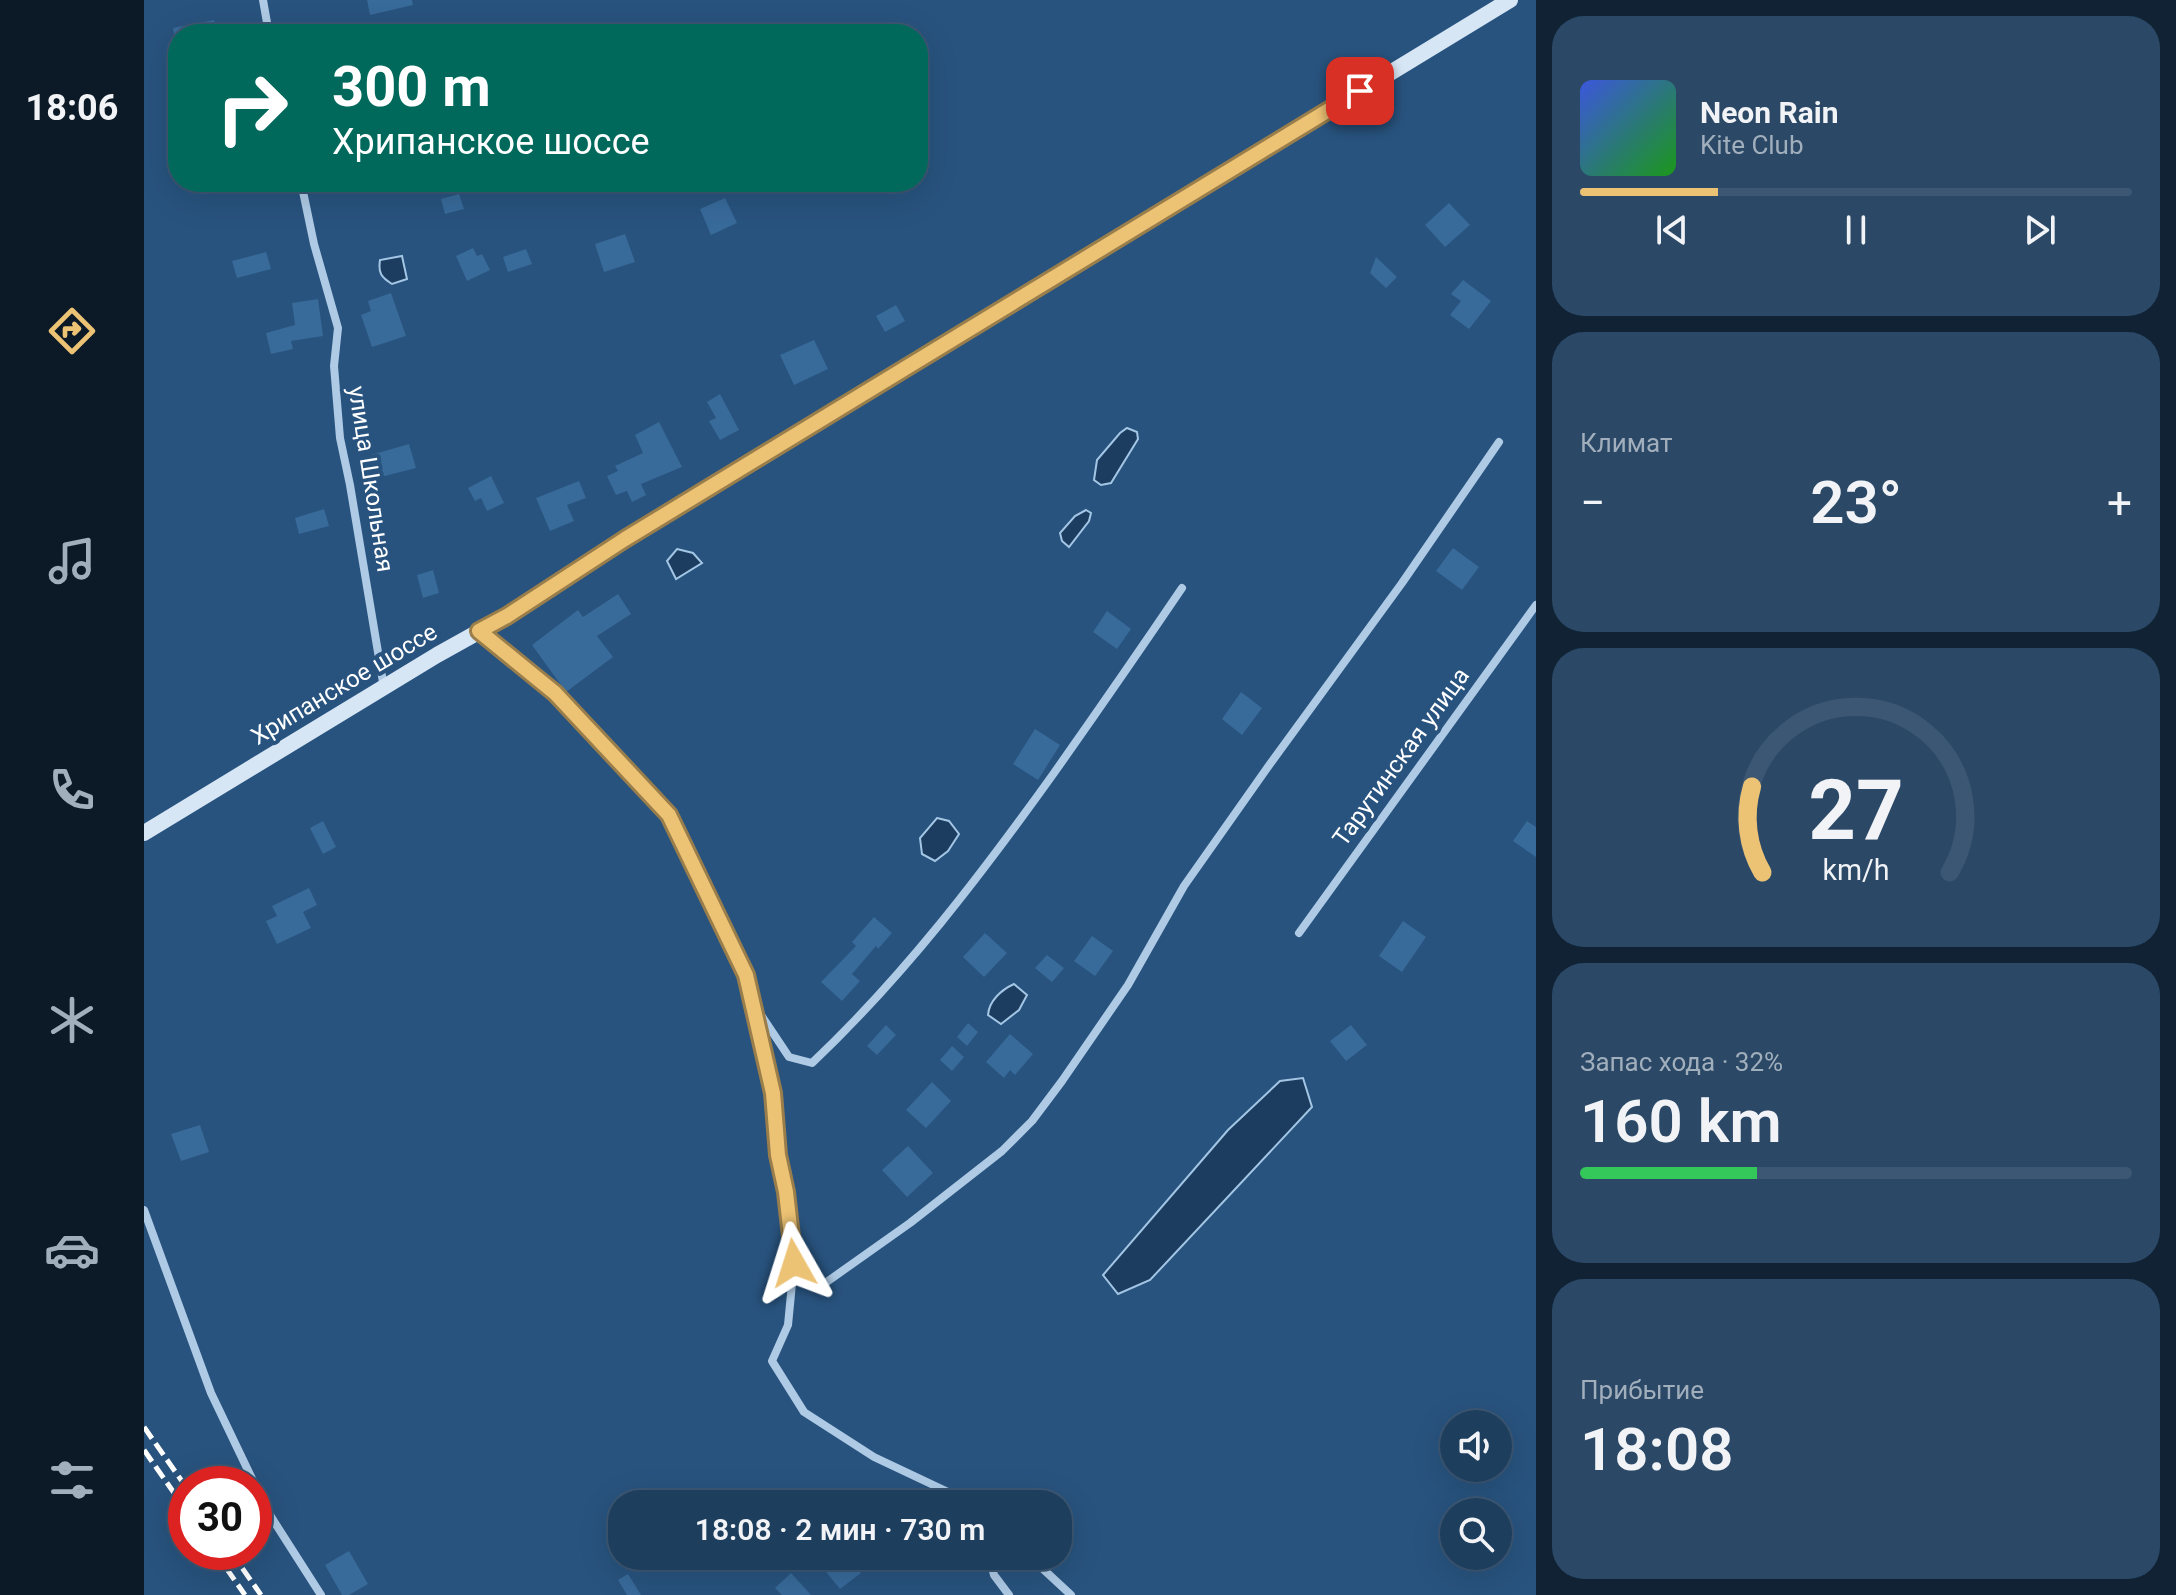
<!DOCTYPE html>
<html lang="ru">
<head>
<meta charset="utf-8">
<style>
	body { margin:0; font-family:Roboto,sans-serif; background:#2b4967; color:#f1f3f6; height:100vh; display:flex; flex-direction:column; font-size:30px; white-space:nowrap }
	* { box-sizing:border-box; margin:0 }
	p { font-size:26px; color:#a1aebc }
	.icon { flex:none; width:44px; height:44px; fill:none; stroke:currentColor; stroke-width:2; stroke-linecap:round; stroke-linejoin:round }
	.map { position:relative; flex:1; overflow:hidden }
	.side { display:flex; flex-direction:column; gap:16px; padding:16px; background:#102234; width:640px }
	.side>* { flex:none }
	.top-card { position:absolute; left:24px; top:24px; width:760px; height:168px; border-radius:32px; box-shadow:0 8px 32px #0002,0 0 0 2px #3c5773; background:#00695c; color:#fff; overflow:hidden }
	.tools { position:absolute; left:1296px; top:1410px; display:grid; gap:16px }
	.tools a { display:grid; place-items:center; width:72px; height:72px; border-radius:50%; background:#1e3e5e; box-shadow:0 8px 32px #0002,0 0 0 2px #3c5773; font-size:40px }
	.speed { position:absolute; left:24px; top:1466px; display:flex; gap:16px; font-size:40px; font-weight:700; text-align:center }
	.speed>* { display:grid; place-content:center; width:104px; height:104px; border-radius:50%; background:#1e3e5e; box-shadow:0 8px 32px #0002,0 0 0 2px #3c5773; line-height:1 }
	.speed .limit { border:12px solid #d22; background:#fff; color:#111 }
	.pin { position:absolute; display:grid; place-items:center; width:68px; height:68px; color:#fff; margin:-34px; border-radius:16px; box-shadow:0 4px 12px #0006 }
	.me { position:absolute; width:88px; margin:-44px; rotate:354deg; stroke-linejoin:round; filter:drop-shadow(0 0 6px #0008) }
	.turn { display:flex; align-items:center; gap:28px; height:168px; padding:0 32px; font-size:36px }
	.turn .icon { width:104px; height:104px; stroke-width:2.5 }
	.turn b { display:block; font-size:56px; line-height:68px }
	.big { font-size:60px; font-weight:600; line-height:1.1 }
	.side .widget { flex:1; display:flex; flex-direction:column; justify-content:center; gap:12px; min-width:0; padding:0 28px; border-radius:32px; background:#2b4967 }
	.side .dial { align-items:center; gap:0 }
	.dial svg { height:208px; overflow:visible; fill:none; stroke:#3c5773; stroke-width:7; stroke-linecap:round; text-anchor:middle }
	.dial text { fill:#f1f3f6; stroke:none }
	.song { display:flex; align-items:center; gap:24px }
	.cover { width:96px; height:96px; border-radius:12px; background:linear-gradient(135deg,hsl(230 70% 55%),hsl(120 70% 35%)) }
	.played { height:8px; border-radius:4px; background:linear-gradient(90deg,#ecc274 25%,#3c5773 25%) }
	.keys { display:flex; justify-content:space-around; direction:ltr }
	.heat { display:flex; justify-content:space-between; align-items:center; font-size:44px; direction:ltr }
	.charge { height:12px; border-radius:6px; background:linear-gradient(90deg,#34c759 32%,#3c5773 0) }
	.trip { position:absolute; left:464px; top:1490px; width:464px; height:80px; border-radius:32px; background:#1e3e5e; box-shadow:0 8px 32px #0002,0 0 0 2px #3c5773; font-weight:600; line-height:80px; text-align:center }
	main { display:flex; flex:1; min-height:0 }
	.dock { display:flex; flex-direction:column; width:144px; justify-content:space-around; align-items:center; background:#0c1926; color:#a1aebc }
	.dock .icon { width:56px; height:56px }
	.dock .selected { color:#ecc274 }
	.dock b { font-size:36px; color:#f1f3f6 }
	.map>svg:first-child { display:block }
	.water { fill:#1c3d5f; stroke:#a3c6e5; stroke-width:2 }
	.building { fill:#386a9a }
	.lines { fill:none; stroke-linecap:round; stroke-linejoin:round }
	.street { stroke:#aecae5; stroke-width:8 }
	.secondary { stroke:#d7e6f5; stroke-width:16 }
	.rail { stroke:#fff; stroke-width:5; stroke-dasharray:14 6; stroke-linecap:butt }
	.route-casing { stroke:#997e4b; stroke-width:20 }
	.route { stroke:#ecc274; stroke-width:14 }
	.labels { text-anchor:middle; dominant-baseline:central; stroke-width:8; stroke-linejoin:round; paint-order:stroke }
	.street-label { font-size:24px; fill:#fff; stroke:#28537e }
</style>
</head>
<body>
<main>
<nav class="dock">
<b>18:06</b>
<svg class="icon selected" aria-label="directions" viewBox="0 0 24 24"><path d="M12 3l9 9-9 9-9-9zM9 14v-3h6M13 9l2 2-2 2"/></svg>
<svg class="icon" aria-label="music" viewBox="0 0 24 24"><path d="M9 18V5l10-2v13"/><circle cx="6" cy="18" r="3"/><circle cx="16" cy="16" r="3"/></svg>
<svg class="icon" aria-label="phone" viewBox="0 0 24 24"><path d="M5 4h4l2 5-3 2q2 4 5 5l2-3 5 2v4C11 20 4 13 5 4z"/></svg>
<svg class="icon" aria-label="climate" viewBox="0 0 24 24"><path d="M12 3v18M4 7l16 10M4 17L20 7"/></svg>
<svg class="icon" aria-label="car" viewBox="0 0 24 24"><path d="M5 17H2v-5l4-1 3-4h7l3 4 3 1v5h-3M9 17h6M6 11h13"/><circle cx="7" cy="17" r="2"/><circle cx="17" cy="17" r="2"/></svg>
<svg class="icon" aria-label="filters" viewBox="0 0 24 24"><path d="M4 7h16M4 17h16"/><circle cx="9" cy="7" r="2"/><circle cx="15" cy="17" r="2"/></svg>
</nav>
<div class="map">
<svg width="1392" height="1595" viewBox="0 0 1392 1595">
	<rect width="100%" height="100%" fill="#28537e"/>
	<path class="water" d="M258 256 263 279 248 284C237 277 234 273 236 260Z
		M983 428 993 432 994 439 967 483 957 485 950 480 953 460 976 433Z
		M942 510 947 513 945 521 925 547 918 541 916 533 931 516Z
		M533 549 549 553 558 563 532 579 523 561Z
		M793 818 805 821 815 834 804 851 791 861 778 854 776 838Z
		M870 984 883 995 875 1010 857 1024 844 1015C845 1001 857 990 870 984Z
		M1159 1078 1168 1107 1006 1280 974 1294 959 1275 1084 1130 1136 1081Z"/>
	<path class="building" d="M223 0H268L269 5 226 15Z
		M70 20 73 34H30L29 28Z
		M315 194 320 209 301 214 297 199Z
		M581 198 593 223 567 235 556 209Z
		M1305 203 1326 225 1301 247 1281 225Z
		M481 234 491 262 460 272 451 244Z
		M329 248 333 256 338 254 346 270 323 281 312 256Z
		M382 249 388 264 364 272 359 257Z
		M122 252 127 269 93 278 88 261Z
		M1232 257 1253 277 1242 288 1226 273Z
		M1319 280 1347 301 1325 329 1306 315 1317 301 1307 294Z
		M247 293 262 336 228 347 217 315 227 311 224 301Z
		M174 299 179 336 147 341 149 349 127 354 122 333 151 325 148 303Z
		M752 305 761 321 741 332 732 316Z
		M670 340 684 369 650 385 636 355Z
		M576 394 595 430 576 440 565 421 572 418 563 402Z
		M515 422 538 467 497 484 502 495 488 502 483 491 472 495 463 476 474 471 471 466 499 453 491 435Z
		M265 444 272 468 233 478 227 455Z
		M347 476 360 503 343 511 337 498 331 501 324 488Z
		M435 481 442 498 423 505 430 521 406 531 392 498Z
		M180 509 185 526 155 534 151 518Z
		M1309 548 1335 567 1318 590 1292 571Z
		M289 570 295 593 279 598 273 575Z
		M474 594 487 614 453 636 469 657 422 692 388 645 434 610 439 617Z
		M963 611 987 629 973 649 949 632Z
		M1097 692 1118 708 1098 735 1078 719Z
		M891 729 916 745 894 780 869 764Z
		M179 821 192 847 179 854 166 828Z
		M1383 821 1392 827V857L1369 841Z
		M165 888 173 905 159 912 167 928 133 944 122 921 133 916 128 906Z
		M730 917 748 933 734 949 732 946 708 974 716 981 698 1001 677 982 712 946 708 942Z
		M1259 921 1282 937 1258 972 1235 956Z
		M841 933 863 953 840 977 819 957Z
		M948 936 969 951 951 976 930 961Z
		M903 955 920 968 908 982 891 968Z
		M824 1023 834 1032 823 1046 813 1037Z
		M742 1025 752 1035 733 1055 723 1046Z
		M1207 1025 1223 1045 1202 1061 1186 1041Z
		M866 1034 889 1054 871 1075 866 1070 860 1078 842 1062Z
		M808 1046 820 1057 808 1071 796 1060Z
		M788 1082 807 1101 782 1128 762 1110Z
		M56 1125 65 1152 37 1161 27 1134Z
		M764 1146 789 1173 763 1197 738 1170Z
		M205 1551 224 1584 205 1595H198L181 1565Z
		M681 1556H704L717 1573 696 1589 674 1562Z
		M647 1573 667 1595H638L631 1588Z
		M484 1574 497 1595H483L474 1580Z"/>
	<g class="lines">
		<path class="street" d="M119 0 125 34
			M157 182 170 244 194 328 190 366 196 438 206 485 240 688
			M335 631 411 693 525 815 602 975 629 1093 634 1155 642 1192 650 1263 644 1325 628 1361 660 1412 730 1457 821 1500 824 1504
			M1155 933 1392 605
			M611 1006 645 1057 668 1063C760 976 837 875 910 773 953 712 996 650 1038 588
			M0 1210 67 1393 124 1512 177 1595
			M650 1263 659 1273 677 1286 766 1223 858 1151 888 1121 918 1081 984 985 1040 886 1126 764 1258 583 1355 442
			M845 1556 850 1575 865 1595
			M885 1556 927 1595"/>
		<path class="secondary" d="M0 833 293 655 363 616 481 539 1366 0"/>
		<path class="rail" d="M0 1427 42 1487
			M0 1450 42 1510
			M71 1552 101 1595
			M87 1552 117 1595"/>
	</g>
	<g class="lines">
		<g class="route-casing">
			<path id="route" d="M650 1263 642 1192 634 1155 629 1093 602 975 525 815 411 693 335 631 363 616 481 539 1216 91"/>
		</g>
		<use href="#route" class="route"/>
	</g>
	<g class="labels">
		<g class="street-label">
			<text transform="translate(227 479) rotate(81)">улица Школьная</text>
			<text transform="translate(200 684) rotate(-31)">Хрипанское шоссе</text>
			<text transform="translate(1257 757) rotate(-54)">Тарутинская улица</text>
		</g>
	</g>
</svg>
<div class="tools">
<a><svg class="icon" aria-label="sound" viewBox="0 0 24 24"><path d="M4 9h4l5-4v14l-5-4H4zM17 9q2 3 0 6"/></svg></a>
<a><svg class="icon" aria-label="search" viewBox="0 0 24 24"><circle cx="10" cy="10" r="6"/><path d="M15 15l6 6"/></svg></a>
</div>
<div class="speed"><div class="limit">30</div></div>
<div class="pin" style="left:1216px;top:91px;background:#d93025"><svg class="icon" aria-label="arrive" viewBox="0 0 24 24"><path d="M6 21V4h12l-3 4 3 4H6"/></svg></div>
<svg class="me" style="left:650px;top:1263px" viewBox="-20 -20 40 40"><path d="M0-17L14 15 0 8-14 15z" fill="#ecc274" stroke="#fff" stroke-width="4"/></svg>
<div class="trip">18:08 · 2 мин · 730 m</div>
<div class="top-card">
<div class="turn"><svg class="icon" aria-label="right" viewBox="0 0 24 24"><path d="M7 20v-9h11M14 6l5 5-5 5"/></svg><div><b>300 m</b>Хрипанское шоссе</div></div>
</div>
</div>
<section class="side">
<div class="widget">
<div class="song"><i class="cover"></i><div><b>Neon Rain</b><p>Kite Club</p></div></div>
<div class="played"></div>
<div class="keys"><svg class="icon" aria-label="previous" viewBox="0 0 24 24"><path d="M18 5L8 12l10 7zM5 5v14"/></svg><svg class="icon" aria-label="pause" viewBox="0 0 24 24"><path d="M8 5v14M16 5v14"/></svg><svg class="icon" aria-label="next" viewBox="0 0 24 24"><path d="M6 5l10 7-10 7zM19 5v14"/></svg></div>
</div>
<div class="widget"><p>Климат</p>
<div class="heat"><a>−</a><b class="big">23°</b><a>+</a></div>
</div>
<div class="widget dial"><svg viewBox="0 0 100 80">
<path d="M14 69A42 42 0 1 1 86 69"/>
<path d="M14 69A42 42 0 0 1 10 36" stroke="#ecc274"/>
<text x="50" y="56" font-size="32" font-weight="700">27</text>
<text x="50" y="72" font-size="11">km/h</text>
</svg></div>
<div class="widget"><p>Запас хода · 32%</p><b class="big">160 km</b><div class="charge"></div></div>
<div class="widget"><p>Прибытие</p><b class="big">18:08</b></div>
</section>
</main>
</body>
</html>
